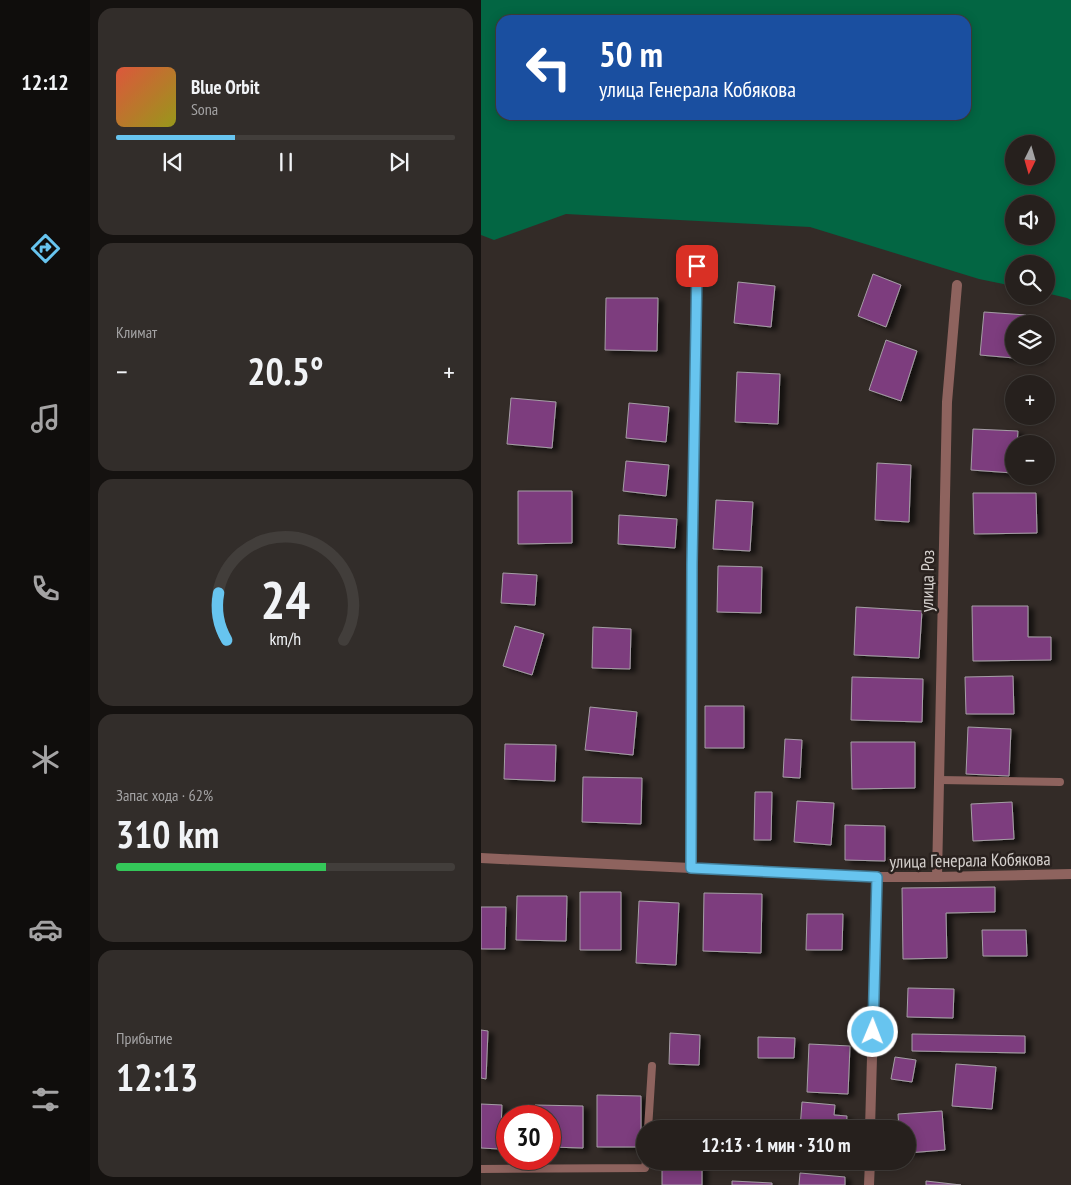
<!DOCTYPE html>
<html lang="ru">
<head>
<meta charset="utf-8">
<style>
	body { margin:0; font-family:"PT Sans Narrow",sans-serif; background:#322d2a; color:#f1f3f6; height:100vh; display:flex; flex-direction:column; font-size:19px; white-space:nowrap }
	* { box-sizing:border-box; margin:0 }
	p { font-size:16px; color:#a4a3a4 }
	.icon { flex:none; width:28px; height:28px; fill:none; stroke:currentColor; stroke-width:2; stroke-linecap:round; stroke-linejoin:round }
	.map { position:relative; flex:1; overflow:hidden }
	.drawer { display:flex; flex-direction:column; gap:8px; padding:8px; background:#151210; width:391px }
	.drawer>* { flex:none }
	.hud { position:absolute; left:15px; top:15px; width:475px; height:105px; border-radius:15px; box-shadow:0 2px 12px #0003,0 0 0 1px #423e3b; background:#1a4fa0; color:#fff; overflow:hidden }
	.needle { width:32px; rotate:185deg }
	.tools { position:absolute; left:524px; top:135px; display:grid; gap:10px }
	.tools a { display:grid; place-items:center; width:50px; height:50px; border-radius:50%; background:#26201d; box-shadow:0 2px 12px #0003,0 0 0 1px #423e3b; font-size:25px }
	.speed { position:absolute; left:15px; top:1105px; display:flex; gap:10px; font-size:25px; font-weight:700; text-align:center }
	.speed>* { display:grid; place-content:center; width:65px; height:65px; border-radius:50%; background:#26201d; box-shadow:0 2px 12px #0003,0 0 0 1px #423e3b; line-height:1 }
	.speed .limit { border:8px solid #d22; background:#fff; color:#111 }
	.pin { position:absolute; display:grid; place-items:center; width:42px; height:42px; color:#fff; margin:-21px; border-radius:10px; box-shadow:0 2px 8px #0006 }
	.me { position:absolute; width:55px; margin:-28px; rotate:1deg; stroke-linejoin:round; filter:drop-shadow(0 0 4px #0008) }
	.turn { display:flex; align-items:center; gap:18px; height:105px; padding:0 20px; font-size:22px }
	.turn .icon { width:65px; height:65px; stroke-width:2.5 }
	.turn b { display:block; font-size:35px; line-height:42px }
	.big { font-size:38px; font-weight:700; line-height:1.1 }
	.drawer .widget { flex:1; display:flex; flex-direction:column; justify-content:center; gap:8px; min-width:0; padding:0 18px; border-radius:15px; background:#322d2a }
	.drawer .dial { align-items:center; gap:0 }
	.dial svg { height:130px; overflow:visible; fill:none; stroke:#423e3b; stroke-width:7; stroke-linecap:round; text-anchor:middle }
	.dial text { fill:#f1f3f6; stroke:none }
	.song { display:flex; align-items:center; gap:15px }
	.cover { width:60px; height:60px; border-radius:8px; background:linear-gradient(135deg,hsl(10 70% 55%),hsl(60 70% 35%)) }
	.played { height:5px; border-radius:2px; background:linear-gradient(90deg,#67c4ef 35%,#423e3b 35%) }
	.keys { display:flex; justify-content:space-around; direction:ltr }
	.heat { display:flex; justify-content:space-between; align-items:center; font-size:28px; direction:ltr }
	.charge { height:8px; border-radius:4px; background:linear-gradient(90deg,#34c759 62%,#423e3b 0) }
	.trip { position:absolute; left:155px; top:1120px; width:280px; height:50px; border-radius:25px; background:#26201d; box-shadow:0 2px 12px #0003,0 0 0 1px #423e3b; font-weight:700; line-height:50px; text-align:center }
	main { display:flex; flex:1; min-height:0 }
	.tabs { display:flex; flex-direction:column; width:90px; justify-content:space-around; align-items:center; background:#0f0d0c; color:#a4a3a4 }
	.tabs .icon { width:35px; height:35px }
	.tabs .current { color:#67c4ef }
	.tabs b { font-size:22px; color:#f1f3f6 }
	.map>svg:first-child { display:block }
	.forest { fill:#036643; fill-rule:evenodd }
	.building { fill:#7d3d7e; stroke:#a59ea5; filter:url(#shadow) }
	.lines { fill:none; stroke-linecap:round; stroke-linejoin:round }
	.lane { stroke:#8e635e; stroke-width:8 }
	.street { stroke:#8e635e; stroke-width:10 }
	.route-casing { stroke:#437f9b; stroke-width:12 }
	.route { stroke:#67c4ef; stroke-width:9 }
	.labels { text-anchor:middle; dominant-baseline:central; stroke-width:5; stroke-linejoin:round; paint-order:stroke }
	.street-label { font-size:18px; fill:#d5d0cd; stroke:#29211e }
</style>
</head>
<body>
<main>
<nav class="tabs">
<b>12:12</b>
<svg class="icon current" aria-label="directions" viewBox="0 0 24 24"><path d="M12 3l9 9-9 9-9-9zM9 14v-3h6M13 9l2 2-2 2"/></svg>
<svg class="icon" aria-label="music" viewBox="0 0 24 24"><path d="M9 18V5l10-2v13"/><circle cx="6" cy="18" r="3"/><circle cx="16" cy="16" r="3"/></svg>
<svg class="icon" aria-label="phone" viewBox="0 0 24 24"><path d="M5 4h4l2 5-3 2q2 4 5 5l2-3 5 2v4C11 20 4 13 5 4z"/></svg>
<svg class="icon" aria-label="climate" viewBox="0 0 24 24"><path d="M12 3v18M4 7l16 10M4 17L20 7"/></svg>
<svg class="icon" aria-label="car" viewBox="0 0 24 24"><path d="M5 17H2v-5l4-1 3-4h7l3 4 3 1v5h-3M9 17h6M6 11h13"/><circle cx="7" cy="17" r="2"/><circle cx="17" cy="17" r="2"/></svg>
<svg class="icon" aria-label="filters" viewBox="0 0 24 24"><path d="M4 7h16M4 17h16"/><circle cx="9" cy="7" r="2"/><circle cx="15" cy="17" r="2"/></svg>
</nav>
<section class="drawer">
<div class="widget">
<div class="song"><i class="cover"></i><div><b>Blue Orbit</b><p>Sona</p></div></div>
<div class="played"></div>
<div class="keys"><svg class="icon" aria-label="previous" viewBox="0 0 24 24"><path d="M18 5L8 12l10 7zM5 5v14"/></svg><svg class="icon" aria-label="pause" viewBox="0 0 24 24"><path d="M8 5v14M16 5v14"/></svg><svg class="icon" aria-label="next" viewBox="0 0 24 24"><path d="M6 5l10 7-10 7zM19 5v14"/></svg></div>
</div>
<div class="widget"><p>Климат</p>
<div class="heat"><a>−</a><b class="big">20.5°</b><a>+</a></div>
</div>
<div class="widget dial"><svg viewBox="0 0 100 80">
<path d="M14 69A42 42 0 1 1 86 69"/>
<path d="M14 69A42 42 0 0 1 9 40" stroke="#67c4ef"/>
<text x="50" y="56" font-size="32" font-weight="700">24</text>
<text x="50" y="72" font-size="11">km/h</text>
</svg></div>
<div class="widget"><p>Запас хода · 62%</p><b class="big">310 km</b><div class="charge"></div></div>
<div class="widget"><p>Прибытие</p><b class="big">12:13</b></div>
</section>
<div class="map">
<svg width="590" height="1185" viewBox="0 0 590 1185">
	<defs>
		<filter id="shadow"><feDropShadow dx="5.5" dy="3" stdDeviation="2.5" flood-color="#0009"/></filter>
	</defs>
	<rect width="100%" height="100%" fill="#332b27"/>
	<path class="forest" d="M0 0H590V300L586 298 565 293V264H532V286L498 279 329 227 85 214 13 240 0 235ZM20 20H485V115H20ZM532 144H565V176H532ZM532 204H565V236H532Z"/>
	<path class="building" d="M392 274 420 285 405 327 377 316Z
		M257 282 294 286 290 327 253 323Z
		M125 298H177L176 351 124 350Z
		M503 312 545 315 544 324H532V356H557L556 360 499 355Z
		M405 340 436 351 420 401 388 390Z
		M256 372 299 374 297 424 254 422Z
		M30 398 75 402 71 448 26 444Z
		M148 403 188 407 185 442 145 438Z
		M492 429 537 431 536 444H532V473L490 470Z
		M145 461 188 465 185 496 142 491Z
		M396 463 430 465 428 522 394 520Z
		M37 491H91V543L37 544Z
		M492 493H555L556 533 493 534Z
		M235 500 272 502 269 551 232 549Z
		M138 515 196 519 194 548 137 544Z
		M237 566 281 567 280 613 236 612Z
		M22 573 56 575 54 605 20 603Z
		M491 606H547V637H570V660L492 661Z
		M375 607 441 611 438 658 373 655Z
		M34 626 63 634 51 675 22 666Z
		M112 627 150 629 149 669 111 668Z
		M532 676 533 714H485L484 677Z
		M371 677 442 679 441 722 370 720Z
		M224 706H263V748H224Z
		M109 707 156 712 152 755 104 750Z
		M487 727 530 729 528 776 485 774Z
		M304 739 321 740 319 778 302 777Z
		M370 742H434V788L371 789Z
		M24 744 75 745 74 781 23 779Z
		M102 777 161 778 160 824 101 822Z
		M274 792H291L290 840H273Z
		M316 801 353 803 350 845 313 842Z
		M531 802 533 839 492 841 490 804Z
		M364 825 404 826V861L364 860Z
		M514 887V912L465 913 466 958 422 959 421 888Z
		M99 892H140V950H99Z
		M223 893 281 894 280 953 222 951Z
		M36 896H86L85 941 35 940Z
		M158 901 198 903 195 965 155 963Z
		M0 907H25L24 949H0Z
		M326 914H362L361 950H325Z
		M501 930H545L546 956H502Z
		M427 988 473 989 472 1018 426 1017Z
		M0 1030 7 1031 5 1079 0 1078Z
		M189 1033 219 1035 218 1065 188 1064Z
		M431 1034 544 1036V1053L431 1051Z
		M277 1037 314 1038 313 1058H277Z
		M328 1044 369 1046 367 1094 326 1092Z
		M414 1057 435 1060 431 1082 410 1079Z
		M475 1064 515 1067 511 1109 471 1106Z
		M116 1095 160 1096V1147H116Z
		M321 1102 354 1105 353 1115 366 1116 365 1129H319Z
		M0 1104 21 1105 19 1149 0 1148Z
		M54 1105 102 1106V1148L69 1147V1116H54Z
		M461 1111 464 1150 426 1153V1129H418L417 1114Z
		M181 1161H221V1185H181Z
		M319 1173 364 1177V1185H318Z
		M251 1181 291 1183V1185H251Z
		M445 1181 480 1185H445Z"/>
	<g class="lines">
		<path class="lane" d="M458 780 579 782
			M167 1129 171 1066
			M0 1169 164 1168 165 1161"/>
		<path class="street" d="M0 858 396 877H456L590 874
			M210 868 211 564 216 266
			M456 877 466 402 476 285
			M389 1129 396 877
			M388 1185 389 1161"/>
	</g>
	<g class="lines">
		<g class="route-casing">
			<path id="route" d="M216 266 211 564 210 868 396 877 392 1032"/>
		</g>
		<use href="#route" class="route"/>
	</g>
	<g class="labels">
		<g class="street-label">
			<text transform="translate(446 581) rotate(-89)">улица Роз</text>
			<text transform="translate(489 860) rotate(-1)">улица Генерала Кобякова</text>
		</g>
	</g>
</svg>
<div class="tools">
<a><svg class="needle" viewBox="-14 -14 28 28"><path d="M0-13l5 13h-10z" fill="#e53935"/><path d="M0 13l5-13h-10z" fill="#a4a3a4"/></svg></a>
<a><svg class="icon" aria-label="sound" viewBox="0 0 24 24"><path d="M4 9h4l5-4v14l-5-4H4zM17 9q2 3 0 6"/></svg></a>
<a><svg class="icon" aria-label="search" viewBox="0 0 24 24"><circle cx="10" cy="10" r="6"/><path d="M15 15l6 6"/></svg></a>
<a><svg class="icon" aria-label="layers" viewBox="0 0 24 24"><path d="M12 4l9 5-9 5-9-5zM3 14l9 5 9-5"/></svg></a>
<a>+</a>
<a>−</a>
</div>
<div class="speed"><div class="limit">30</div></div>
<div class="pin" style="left:216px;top:266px;background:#d93025"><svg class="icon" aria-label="arrive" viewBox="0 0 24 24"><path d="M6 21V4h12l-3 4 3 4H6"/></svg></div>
<svg class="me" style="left:392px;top:1032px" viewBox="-20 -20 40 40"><circle r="17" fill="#67c4ef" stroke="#fff" stroke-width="3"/><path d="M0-11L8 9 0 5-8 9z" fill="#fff"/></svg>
<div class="trip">12:13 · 1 мин · 310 m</div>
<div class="hud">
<div class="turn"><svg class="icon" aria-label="left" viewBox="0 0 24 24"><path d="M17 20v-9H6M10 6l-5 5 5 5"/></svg><div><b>50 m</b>улица Генерала Кобякова</div></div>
</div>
</div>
</main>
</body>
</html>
